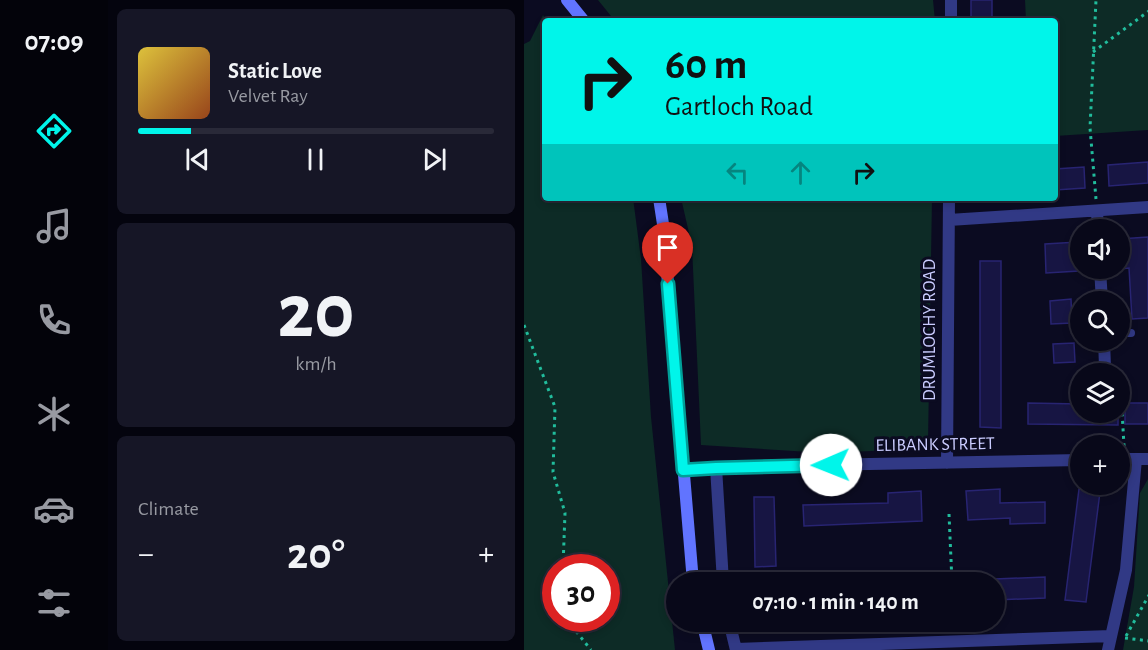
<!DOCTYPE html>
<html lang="en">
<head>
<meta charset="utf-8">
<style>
	body { margin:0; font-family:"Alegreya Sans",sans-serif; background:#161626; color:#f1f3f6; height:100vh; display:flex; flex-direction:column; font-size:22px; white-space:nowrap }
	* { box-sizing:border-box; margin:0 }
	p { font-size:20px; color:#989aa2 }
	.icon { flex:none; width:33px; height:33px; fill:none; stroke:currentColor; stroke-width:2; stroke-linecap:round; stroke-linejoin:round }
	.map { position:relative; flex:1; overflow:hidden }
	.side { display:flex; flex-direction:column; gap:9px; padding:9px; background:#04040e; width:416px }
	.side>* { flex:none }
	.banner { position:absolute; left:18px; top:18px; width:516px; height:183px; border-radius:6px; box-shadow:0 3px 9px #0003,0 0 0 2px #292938; background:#00f5ea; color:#111; overflow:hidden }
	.tools { position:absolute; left:546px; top:219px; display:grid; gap:12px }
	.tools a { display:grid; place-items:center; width:60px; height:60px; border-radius:50%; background:#080819; box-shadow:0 3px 9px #0003,0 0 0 2px #292938; font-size:30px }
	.speed { position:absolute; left:18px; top:554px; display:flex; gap:12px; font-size:30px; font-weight:700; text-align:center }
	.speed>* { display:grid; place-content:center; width:78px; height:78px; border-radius:50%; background:#080819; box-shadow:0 3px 9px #0003,0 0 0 2px #292938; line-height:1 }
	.speed .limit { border:9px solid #d22; background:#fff; color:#111 }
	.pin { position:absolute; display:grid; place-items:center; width:51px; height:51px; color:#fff; margin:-62px -26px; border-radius:50% 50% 50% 0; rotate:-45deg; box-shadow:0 0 6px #0007 }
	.pin .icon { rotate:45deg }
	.me { position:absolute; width:66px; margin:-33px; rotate:269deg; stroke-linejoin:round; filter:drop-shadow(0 0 4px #0008) }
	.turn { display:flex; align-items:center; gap:21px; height:126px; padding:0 24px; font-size:27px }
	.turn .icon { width:78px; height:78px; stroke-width:2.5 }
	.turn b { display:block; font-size:42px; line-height:51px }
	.lanes { display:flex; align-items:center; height:57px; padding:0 24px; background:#0003; justify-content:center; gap:30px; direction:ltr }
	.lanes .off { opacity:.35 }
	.big { font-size:45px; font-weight:700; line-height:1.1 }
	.side .card { flex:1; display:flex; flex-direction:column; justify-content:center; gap:9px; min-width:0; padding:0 21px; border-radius:9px; background:#161626 }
	.side .dial { align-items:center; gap:0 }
	.dial b { font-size:78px; line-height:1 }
	.song { display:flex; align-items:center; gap:18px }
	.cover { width:72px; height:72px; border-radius:9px; background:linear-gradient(135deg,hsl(50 70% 55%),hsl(20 70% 35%)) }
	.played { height:6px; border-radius:3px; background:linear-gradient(90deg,#00f5ea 15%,#292938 15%) }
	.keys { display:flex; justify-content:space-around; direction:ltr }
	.heat { display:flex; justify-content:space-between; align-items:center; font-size:33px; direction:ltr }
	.trip { position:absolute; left:142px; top:572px; width:339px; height:60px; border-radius:30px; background:#080819; box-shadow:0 3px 9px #0003,0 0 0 2px #292938; font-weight:700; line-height:60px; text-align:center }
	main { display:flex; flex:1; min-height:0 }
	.menu { display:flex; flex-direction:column; width:108px; justify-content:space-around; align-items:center; background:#03030a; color:#989aa2 }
	.menu .icon { width:42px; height:42px }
	.menu .active { color:#00f5ea }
	.menu b { font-size:27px; color:#f1f3f6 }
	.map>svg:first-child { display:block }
	.green { fill:#0d2b26; fill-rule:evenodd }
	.building { fill:#171543; stroke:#282472; stroke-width:1.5 }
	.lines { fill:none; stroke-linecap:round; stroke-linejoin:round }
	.path { stroke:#21bc9c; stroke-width:3; stroke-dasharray:3 4.5; stroke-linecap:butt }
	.lane { stroke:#313985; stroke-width:8 }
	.street { stroke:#313985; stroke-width:12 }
	.secondary { stroke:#6174ff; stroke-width:12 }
	.route-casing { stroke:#009f98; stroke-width:15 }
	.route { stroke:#00f5ea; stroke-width:10 }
	.labels { text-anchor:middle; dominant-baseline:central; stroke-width:6; stroke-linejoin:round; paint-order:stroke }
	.street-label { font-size:18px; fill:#caccff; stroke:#0b0b21 }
</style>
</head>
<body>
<main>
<nav class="menu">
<b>07:09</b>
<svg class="icon active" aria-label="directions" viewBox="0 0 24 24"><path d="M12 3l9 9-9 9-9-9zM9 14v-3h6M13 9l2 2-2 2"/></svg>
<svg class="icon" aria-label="music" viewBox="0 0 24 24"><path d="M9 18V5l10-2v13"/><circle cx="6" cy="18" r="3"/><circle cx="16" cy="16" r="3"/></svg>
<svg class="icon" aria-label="phone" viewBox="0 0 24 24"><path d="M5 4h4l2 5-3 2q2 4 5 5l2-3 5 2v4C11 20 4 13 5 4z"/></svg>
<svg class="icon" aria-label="climate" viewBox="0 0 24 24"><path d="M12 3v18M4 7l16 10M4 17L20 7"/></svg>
<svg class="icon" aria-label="car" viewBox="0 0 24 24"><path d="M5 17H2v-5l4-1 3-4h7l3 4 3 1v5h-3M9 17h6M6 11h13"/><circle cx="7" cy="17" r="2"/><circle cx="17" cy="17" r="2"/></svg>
<svg class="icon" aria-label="filters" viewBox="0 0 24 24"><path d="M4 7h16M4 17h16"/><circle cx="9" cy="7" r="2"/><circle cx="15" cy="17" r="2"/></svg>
</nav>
<section class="side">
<div class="card">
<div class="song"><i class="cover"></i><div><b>Static Love</b><p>Velvet Ray</p></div></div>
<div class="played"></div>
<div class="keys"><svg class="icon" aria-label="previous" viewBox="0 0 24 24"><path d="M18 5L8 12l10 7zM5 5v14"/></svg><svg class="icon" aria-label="pause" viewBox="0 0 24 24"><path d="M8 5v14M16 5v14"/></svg><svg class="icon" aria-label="next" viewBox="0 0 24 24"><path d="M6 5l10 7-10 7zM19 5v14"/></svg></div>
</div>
<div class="card dial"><b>20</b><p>km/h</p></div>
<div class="card"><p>Climate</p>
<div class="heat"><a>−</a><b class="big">20°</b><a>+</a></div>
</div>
</section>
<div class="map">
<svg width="625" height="650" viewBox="0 0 625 650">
	<rect width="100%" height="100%" fill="#0b0b21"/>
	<path class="green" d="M74 0H409L411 21H91Z
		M501 0H624V130L531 136V21H502Z
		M19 15 23 21H21V198H109L117 259 127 417 151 650H0V44L6 41ZM32 567H82V618H32Z
		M157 198H408L404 443 394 449 301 453 177 445 168 246Z
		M624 479V650H599L610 587 616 493Z"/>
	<path class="building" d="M447 0H468V21H447Z
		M624 162V183L585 186 584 165Z
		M560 167 561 188 531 190V169Z
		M624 237V318L608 319 605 268 597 269 596 239Z
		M554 242 555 271 522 273 521 244Z
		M456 261H477V428L456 427Z
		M547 299 548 323 527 324 526 301Z
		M550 343 551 362 530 363 529 344Z
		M504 403 556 404V412H594V425L504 424Z
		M601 403H624V424H601Z
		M476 489V503L521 502V523L486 524V518L444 520 442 491Z
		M555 489 576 492 562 602 541 600Z
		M397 491 398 521 280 526 279 505 364 503V493Z
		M230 497H250L252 566 231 567Z
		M521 577V598L471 600V579Z"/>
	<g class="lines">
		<path class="path" d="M569 52 625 11
			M572 199 566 128 572 0
			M0 325 31 407 29 472 41 513 39 567
			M596 376 600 446
			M425 514 428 582
			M46 618 51 630 67 650
			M602 636 625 595
			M601 638 625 641"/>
		<path class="lane" d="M596 333H607"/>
		<path class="street" d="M427 21V0
			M573 211 574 230
			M425 220 625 207
			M576 268 578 302
			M580 340 581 367
			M596 459H625
			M423 463 425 198
			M192 467 199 582
			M159 470 192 467 556 460
			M205 621 212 650
			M212 649 587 636
			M584 650 602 570 612 459"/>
		<path class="secondary" d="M43 0 60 21
			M135 198 139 224 169 582
			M178 621 185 650"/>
	</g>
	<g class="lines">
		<g class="route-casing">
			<path id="route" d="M144 284 159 470 192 468 307 465"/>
		</g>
		<use href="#route" class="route"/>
	</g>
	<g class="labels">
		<g class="street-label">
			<text transform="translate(406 330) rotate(-90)">DRUMLOCHY ROAD</text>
			<text transform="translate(411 445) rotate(-1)">ELIBANK STREET</text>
		</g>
	</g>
</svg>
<div class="tools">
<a><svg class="icon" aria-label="sound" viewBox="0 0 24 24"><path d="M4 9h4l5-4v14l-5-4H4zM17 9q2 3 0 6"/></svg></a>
<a><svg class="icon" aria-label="search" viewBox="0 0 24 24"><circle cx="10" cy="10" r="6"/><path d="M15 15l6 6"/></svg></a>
<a><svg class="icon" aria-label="layers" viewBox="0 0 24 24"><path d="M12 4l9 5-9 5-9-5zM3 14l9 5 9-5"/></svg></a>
<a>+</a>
</div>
<div class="speed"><div class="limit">30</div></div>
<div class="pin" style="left:144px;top:284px;background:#d93025"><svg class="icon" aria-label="arrive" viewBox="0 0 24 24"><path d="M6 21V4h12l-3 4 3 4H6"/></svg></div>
<svg class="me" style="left:307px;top:465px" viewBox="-20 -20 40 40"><circle r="19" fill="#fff"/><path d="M0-13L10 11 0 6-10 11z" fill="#00f5ea"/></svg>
<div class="trip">07:10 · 1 min · 140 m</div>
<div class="banner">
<div class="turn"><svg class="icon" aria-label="right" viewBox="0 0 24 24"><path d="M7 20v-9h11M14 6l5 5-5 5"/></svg><div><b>60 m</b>Gartloch Road</div></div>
<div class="lanes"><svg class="icon off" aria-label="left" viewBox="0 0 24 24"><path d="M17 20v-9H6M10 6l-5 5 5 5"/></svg><svg class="icon off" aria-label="ahead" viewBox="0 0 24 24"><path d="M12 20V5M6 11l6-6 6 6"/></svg><svg class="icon" aria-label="right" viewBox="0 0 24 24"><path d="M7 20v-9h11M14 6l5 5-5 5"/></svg></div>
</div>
</div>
</main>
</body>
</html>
